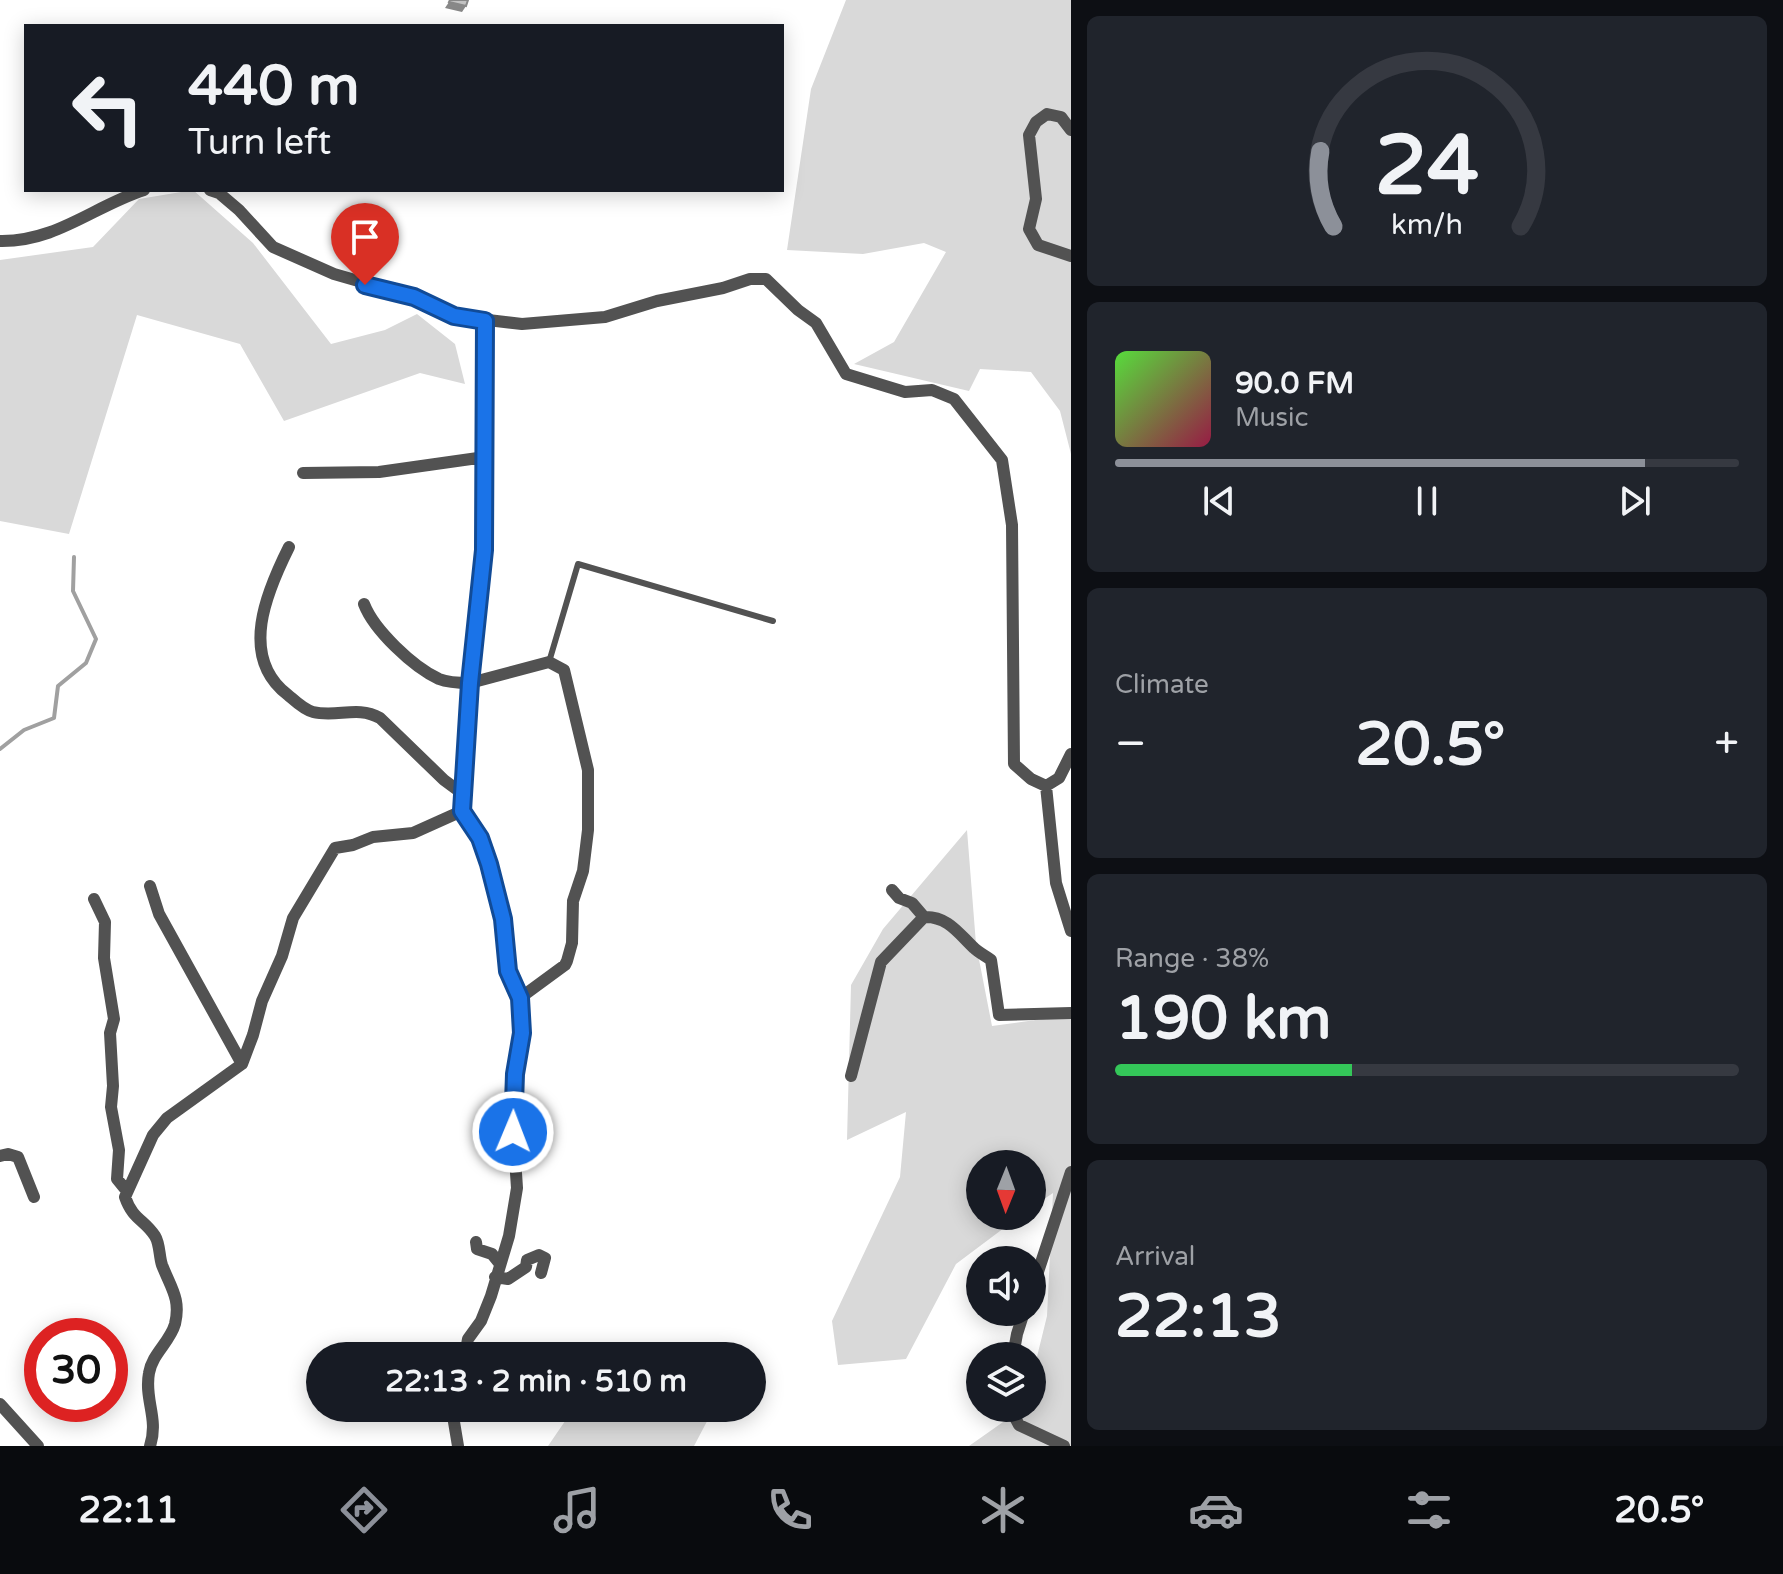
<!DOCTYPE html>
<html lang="en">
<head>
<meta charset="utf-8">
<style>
	body { margin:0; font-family:"Varela Round",sans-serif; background:#20242c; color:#f1f3f6; height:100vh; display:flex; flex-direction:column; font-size:30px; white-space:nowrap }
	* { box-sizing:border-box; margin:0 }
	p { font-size:26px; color:#9ea1a6 }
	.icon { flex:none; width:44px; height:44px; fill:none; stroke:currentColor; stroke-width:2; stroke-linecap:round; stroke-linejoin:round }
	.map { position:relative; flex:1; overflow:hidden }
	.panel { display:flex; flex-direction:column; gap:16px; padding:16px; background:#0d0f14; width:712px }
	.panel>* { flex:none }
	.top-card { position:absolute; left:24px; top:24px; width:760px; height:168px; border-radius:0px; box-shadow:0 4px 20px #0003; background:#171b24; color:#f1f3f6; overflow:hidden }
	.needle { width:52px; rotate:181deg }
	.controls { position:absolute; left:966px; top:1150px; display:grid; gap:16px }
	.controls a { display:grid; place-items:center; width:80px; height:80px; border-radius:50%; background:#171b24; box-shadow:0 4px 20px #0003; font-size:40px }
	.speed { position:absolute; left:24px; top:1318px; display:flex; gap:16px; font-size:40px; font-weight:700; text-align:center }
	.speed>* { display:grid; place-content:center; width:104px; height:104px; border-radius:50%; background:#171b24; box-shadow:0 4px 20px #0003; line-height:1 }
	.speed .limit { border:12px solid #d22; background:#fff; color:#111 }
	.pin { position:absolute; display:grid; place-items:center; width:68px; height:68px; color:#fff; margin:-82px -34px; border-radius:50% 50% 50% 0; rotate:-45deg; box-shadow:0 0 8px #0007 }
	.pin .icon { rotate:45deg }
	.me { position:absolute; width:88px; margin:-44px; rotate:1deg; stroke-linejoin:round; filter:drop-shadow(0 0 6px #0008) }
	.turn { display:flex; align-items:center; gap:28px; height:168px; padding:0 32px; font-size:36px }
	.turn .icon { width:104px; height:104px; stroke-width:2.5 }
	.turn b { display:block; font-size:56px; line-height:68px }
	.big { font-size:60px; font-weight:800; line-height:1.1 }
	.panel .widget { flex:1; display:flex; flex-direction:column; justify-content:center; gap:12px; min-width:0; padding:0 28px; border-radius:12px; background:#20242c }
	.panel .dial { align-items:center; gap:0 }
	.dial svg { height:208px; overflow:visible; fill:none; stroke:#363941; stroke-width:7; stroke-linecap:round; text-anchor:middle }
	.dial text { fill:#f1f3f6; stroke:none }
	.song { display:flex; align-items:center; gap:24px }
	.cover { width:96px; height:96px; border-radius:12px; background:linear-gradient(135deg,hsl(110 70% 55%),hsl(340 70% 35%)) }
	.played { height:8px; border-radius:4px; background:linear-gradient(90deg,#8c9099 85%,#363941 85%) }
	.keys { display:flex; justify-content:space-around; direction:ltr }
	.heat { display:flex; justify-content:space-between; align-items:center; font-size:44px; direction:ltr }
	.charge { height:12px; border-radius:6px; background:linear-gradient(90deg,#34c759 38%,#363941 0) }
	.trip { position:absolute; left:306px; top:1342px; width:460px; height:80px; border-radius:40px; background:#171b24; box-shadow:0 4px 20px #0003; font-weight:800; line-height:80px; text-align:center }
	.tab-bar { display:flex; height:128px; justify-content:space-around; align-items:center; background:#090b0e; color:#9ea1a6 }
	.tab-bar .icon { width:56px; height:56px }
	.tab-bar .active { color:#8c9099 }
	.tab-bar b { font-size:36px; color:#f1f3f6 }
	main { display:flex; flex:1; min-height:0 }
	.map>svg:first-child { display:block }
	.green { fill:#d9d9d9 }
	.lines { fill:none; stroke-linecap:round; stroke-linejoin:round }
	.stream { stroke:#a0a0a0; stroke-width:4 }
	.lane { stroke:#525252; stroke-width:6 }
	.street { stroke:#525252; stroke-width:12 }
	.shaded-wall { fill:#888 }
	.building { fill:#c2c2c2; stroke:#888; stroke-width:2 }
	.route-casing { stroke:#114b97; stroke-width:20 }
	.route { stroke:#1a73e8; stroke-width:14 }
</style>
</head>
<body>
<main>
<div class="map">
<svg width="1071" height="1446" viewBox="0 0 1071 1446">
	<rect width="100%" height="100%" fill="#fff"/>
	<path class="green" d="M846 0H1071V454L1060 411 1031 372 980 369 969 391 854 364 894 342 946 252 924 243 863 254 787 250 811 89Z
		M193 190 253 243 331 344 385 330 417 314 455 344 465 384 420 373 284 421 240 344 137 315 69 534 0 521V260L93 247 139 199Z
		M967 830 976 944 992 1026 1071 1015V1446H969L1023 1408H1032V1377L1047 1316 1053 1193 1032 1207V1164H980V1216H1020L956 1264 906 1359 838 1365 832 1321 900 1177 906 1112 847 1140 851 985 883 929Z
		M574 1408H714L694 1446H548Z"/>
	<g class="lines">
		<path class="stream" d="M0 749 24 730 54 718 58 686 86 663 96 639 73 591 74 557"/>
		<path class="lane" d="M549 662 578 564 773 621"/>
		<path class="street" d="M1071 130 1061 117 1047 114 1036 122 1029 135 1036 199 1029 229 1038 245 1071 256
			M210 190 219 193 239 210 273 247 334 274 414 297 454 316 522 324 605 317 657 301 723 288 750 279H766L798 310 816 323 846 374 905 392 932 390 954 399 1002 460 1012 525 1014 764 1031 779 1046 786 1059 778 1071 754
			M0 241C56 242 94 206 144 190
			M485 321 484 550 470 683 549 662 564 670 588 770V830L583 871 573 901 572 943 567 961 565 965 520 998
			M303 473 379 472 485 457
			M289 547C267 591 238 657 288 695 295 701 304 710 313 712 337 718 357 705 380 718L444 780 463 794
			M364 604C374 630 413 667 439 679 449 683 460 683 470 683L462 811 480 838 489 864 503 919 508 971 520 998 522 1033 517 1053 512 1113 517 1188 509 1236 491 1296 481 1321 468 1339 465 1356
			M1046 786 1056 883 1071 931
			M150 886 159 914 242 1064
			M892 890 899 898 912 903 924 917C948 916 959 934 974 948 979 953 986 956 991 960L999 1015 1071 1013
			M94 899 105 922 104 958 114 1019 110 1033 113 1086 111 1107 119 1150 117 1179 126 1190
			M851 1076 881 962 924 917
			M0 1156 8 1154 18 1157 34 1197
			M476 1242 477 1249 492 1254 500 1264
			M495 1277 508 1279 526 1267 527 1260 539 1255 545 1258 541 1273
			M1032 1290 1071 1172
			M1013 1356 1017 1334 1024 1312
			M0 1404 38 1446
			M1010 1408 1019 1425 1064 1446
			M150 1446C159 1418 144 1400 149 1373 152 1354 170 1342 175 1324 181 1299 171 1288 162 1265 159 1256 160 1244 155 1236 144 1219 133 1220 125 1197L153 1135 167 1118 242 1064 253 1035 262 1001 282 956 293 918 335 848 353 845 373 837 413 833 462 811
			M458 1446 453 1416 458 1408"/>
	</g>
	<path class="shaded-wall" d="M449 2 466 6 462 12 445 8Z"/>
	<path class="building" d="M450 0H468L466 6 449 2Z"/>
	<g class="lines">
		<g class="route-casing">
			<path id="route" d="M365 285 414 297 454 316 485 321 484 550 470 683 462 811 480 838 489 864 503 919 508 971 520 998 522 1033 515 1074 513 1132"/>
		</g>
		<use href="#route" class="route"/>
	</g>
</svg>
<div class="controls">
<a><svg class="needle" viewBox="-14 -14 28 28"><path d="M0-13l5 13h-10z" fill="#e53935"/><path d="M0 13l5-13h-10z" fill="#9ea1a6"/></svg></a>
<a><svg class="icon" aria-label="sound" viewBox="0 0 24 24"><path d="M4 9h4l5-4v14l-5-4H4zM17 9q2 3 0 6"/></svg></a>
<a><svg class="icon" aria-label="layers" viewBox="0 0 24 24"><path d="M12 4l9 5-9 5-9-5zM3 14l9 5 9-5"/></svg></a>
</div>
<div class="speed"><div class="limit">30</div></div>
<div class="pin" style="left:365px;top:285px;background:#d93025"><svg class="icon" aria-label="arrive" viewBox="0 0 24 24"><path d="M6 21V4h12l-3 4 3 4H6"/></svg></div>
<svg class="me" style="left:513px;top:1132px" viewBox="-20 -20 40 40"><circle r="17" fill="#1a73e8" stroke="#fff" stroke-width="3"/><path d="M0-11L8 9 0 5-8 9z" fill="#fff"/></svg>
<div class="trip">22:13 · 2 min · 510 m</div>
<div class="top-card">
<div class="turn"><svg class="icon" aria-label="left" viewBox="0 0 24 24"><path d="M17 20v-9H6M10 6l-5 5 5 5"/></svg><div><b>440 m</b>Turn left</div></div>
</div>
</div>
<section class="panel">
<div class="widget dial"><svg viewBox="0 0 100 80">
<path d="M14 69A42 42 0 1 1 86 69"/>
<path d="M14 69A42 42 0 0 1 9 40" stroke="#8c9099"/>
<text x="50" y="56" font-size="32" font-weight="700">24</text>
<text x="50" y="72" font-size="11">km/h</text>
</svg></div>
<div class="widget">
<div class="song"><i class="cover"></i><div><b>90.0 FM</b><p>Music</p></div></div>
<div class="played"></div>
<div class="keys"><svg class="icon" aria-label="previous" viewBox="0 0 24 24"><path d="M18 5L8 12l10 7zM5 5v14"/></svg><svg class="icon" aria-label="pause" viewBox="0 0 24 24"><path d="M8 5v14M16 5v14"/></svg><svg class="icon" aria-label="next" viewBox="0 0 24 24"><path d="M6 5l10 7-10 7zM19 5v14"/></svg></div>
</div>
<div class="widget"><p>Climate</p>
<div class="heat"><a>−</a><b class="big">20.5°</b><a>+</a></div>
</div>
<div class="widget"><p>Range · 38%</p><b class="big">190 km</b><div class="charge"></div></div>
<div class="widget"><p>Arrival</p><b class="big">22:13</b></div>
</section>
</main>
<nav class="tab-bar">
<b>22:11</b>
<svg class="icon active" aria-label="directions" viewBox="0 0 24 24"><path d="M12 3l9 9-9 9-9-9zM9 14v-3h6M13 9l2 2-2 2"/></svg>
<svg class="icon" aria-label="music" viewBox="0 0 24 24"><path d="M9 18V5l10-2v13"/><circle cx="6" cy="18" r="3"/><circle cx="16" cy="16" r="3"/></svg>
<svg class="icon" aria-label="phone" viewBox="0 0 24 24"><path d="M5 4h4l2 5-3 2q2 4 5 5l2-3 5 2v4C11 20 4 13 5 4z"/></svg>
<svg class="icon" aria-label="climate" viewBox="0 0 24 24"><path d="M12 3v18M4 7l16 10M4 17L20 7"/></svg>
<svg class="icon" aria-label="car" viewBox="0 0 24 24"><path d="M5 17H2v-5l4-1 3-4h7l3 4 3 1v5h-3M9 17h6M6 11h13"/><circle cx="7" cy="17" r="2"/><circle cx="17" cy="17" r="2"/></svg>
<svg class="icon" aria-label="filters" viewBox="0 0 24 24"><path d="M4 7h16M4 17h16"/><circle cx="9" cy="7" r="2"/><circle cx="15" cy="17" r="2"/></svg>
<b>20.5°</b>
</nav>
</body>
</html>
